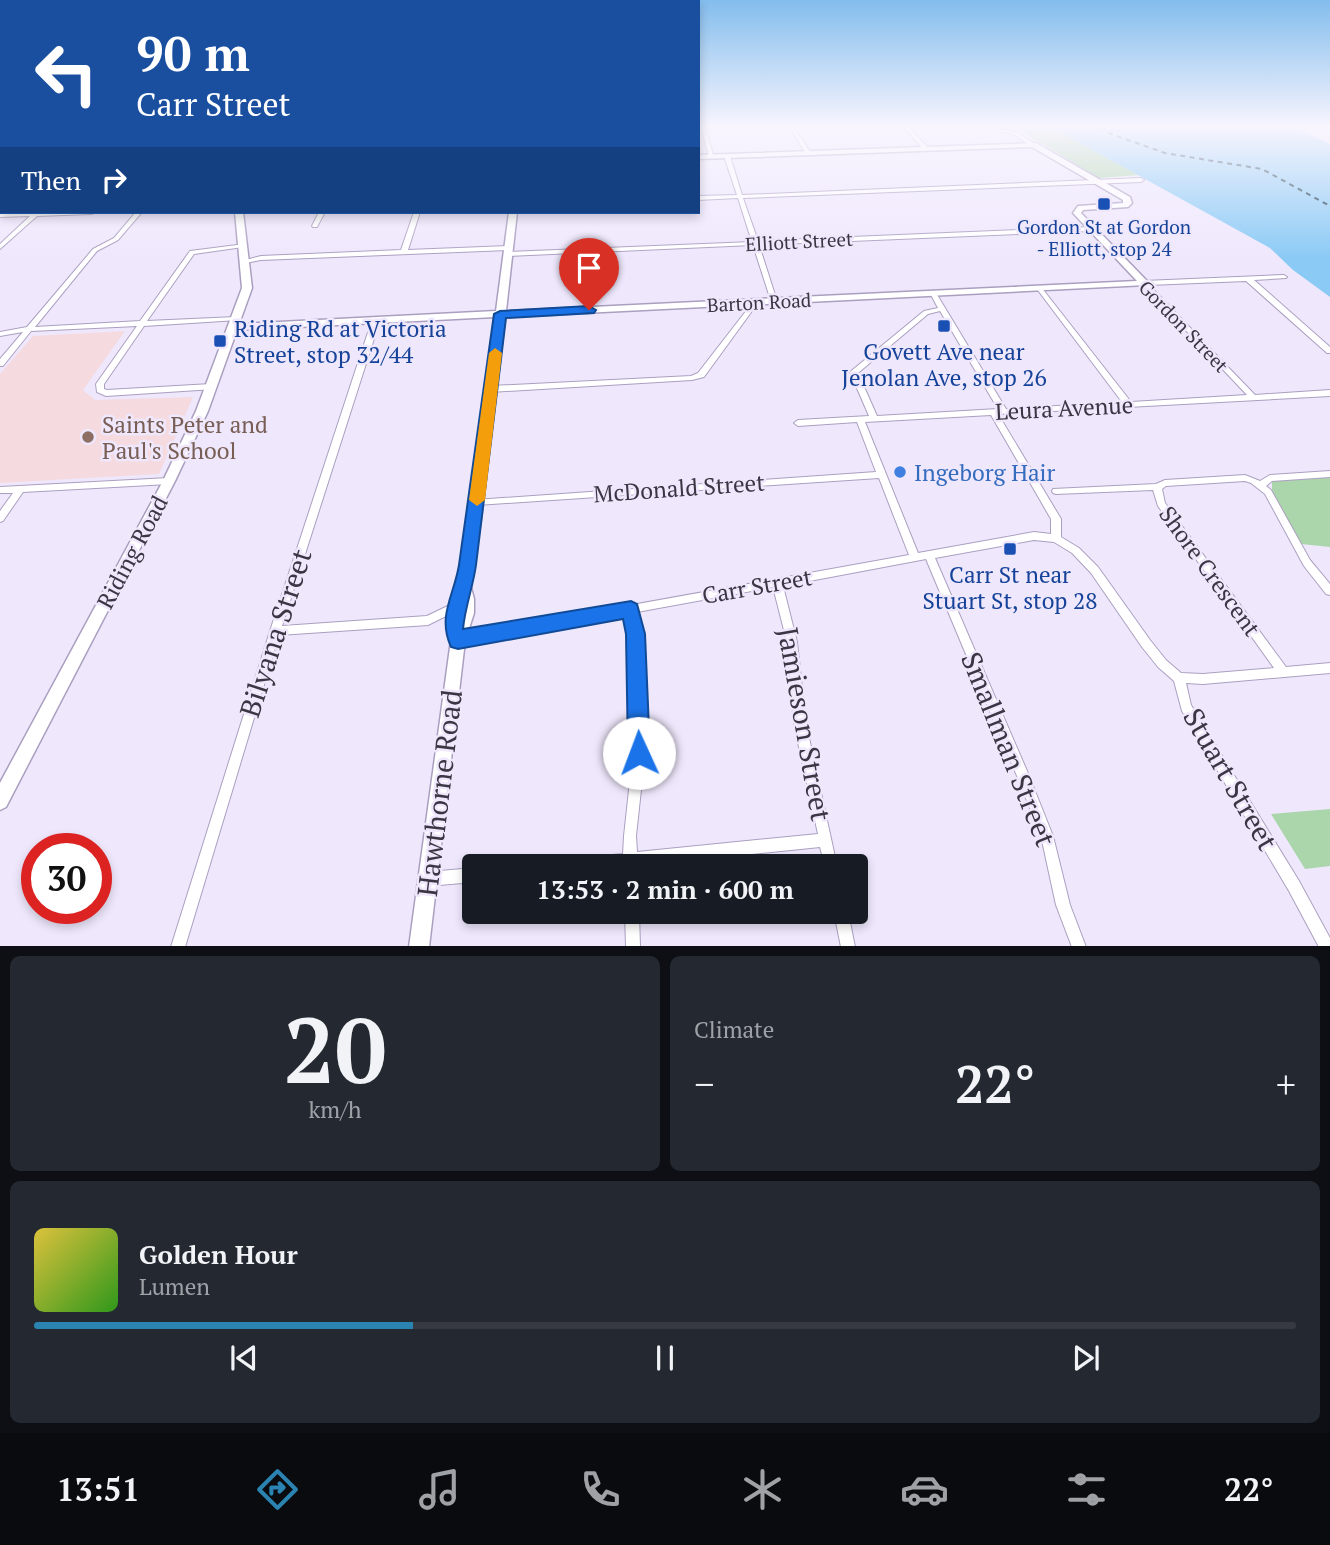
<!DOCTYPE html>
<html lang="en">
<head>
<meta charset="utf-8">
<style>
	body { margin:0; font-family:"PT Serif",serif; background:#242831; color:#f1f3f6; height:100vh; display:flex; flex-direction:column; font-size:26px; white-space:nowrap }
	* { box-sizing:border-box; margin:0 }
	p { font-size:23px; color:#9ea1a6 }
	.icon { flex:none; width:38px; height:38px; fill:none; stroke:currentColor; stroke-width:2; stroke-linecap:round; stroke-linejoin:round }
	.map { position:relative; height:946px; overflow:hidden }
	.sheet { display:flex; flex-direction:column; gap:10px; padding:10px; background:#0d0f14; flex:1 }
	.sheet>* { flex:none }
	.top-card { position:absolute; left:0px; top:0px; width:700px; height:214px; box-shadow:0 4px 10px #0003; background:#1a4fa0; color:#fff; overflow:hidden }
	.speed { position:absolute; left:21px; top:833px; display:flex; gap:14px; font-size:35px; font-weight:700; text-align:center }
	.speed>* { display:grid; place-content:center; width:91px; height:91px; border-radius:50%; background:#171b24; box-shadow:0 4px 10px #0003; line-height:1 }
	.speed .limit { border:10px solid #d22; background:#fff; color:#111 }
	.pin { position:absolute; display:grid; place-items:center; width:60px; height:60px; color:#fff; margin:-72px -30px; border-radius:50% 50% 50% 0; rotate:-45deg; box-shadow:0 0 7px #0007 }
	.pin .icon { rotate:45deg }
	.me { position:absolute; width:77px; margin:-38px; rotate:358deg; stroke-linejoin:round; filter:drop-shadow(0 0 5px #0008) }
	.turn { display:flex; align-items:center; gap:24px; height:147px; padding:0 21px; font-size:32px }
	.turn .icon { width:91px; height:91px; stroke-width:2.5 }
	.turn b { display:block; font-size:49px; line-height:60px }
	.then { display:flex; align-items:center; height:66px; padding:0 21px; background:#0003; gap:14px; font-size:26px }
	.big { font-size:52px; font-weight:600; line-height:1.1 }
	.sheet .widget { flex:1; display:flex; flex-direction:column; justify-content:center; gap:10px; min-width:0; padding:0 24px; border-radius:10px; background:#242831 }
	.sheet .dial { align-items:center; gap:0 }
	.dial b { font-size:91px; line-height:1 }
	.song { display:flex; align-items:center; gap:21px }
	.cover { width:84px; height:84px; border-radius:10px; background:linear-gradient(135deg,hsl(50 70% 55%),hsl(110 70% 35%)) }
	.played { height:7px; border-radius:4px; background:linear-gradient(90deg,#2a83b1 30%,#363941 30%) }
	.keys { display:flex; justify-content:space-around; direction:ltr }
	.heat { display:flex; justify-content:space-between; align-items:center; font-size:38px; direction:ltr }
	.sheet .tiles { flex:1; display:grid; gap:10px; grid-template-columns:1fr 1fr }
	.widget:last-child { grid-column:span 2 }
	.trip { position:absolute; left:462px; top:854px; width:406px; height:70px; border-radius:7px; background:#171b24; box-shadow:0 4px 10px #0003; font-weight:600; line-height:70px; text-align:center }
	.menu { display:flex; height:112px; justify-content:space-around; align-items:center; background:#090b0e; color:#9ea1a6 }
	.menu .icon { width:49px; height:49px }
	.menu .active { color:#2a83b1 }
	.menu b { font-size:32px; color:#f1f3f6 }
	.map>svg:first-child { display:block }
	.education { fill:#f5dadf }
	.green { fill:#abd5ab }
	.water { fill:#8bcaf5 }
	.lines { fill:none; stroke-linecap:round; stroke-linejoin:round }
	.ferry { stroke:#10344a; stroke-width:2; stroke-dasharray:5 4.5; stroke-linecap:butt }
	.street-casing { stroke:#ab9fc0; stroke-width:2 }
	.secondary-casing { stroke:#ab9fc0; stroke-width:3 }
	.street { fill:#fff; fill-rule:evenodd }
	.secondary { fill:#fff; fill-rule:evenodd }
	.route { fill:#1a73e8; stroke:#114b97; stroke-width:2 }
	.slow { fill:#f59e0b }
	.transit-dot { fill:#1a4fb4; stroke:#efe8fd; stroke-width:2.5 }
	.education-dot { fill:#8d6e63; stroke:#efe8fd; stroke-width:2.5 }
	.shop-dot { fill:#3f7fe0; stroke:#efe8fd; stroke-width:2.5 }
	.labels { text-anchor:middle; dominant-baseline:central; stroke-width:5; stroke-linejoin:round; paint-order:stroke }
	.far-transit-label { font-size:19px; fill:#164399; stroke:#efe8fd }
	.far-street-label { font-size:19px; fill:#3b3644; stroke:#efe8fd }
	.transit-label { font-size:23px; fill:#164399; stroke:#efe8fd }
	.street-label { font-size:23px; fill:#3b3644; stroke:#efe8fd }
	.education-label { font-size:23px; fill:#785e54; stroke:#efe8fd; text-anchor:start }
	.shop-label { font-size:23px; fill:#366cbe; stroke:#efe8fd; text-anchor:start }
	.near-street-label { font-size:28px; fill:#3b3644; stroke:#efe8fd }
</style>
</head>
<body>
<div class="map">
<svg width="1330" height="947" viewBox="0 0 1330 947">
	<rect width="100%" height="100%" fill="#efe8fd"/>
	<path class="education" d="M125 331 83 390 95 400 193 397 159 474 0 483V374L33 336Z"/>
	<path class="green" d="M1036 126 1057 128 1140 175 1099 178 1021 131Z
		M1330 477V547L1301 544 1272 490V480Z
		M1330 809V866L1305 869 1271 814Z"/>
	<path class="water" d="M1049 126H1293L1330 144V297L1293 270 1270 248Z"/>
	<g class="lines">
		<path class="ferry" d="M1101 126 1111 134 1165 153 1262 169 1330 206"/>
		<g class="street-casing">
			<path id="street" d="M701 126H705L714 158 709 157Z
				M789 126H793L811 153 810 154H806Z
				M903 126H908L928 148V150H924Z
				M971 126H981L1016 132 1036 145 1031 146 1013 134Z
				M727 154 730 156 742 195 1141 178 1144 180 1141 182 743 198 758 241 1091 227 1094 229 1091 231 759 245 777 301 774 303 771 301 753 245 507 256 504 254 507 252 752 242 738 198 698 200V196L737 195 724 156Z
				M0 172H2V176H0Z
				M46 212H95L92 214 37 216 0 249V244L30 216 0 217V213Z
				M136 212H142L118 240 97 251 35 327 140 321 190 251 245 244 246 245 243 247 194 254 147 321 236 317 238 318V320L144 326 104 384V389L107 390 211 384 215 387 214 389 106 396 97 392 96 384 137 326 31 331 3 366H0V359L23 332 0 336V332L27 327 93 249 114 238Z
				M319 212H325L317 227H313L312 226Z
				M414 212H420L408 250 508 246 511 248 508 250 261 260 245 263 242 261 261 256 401 250Z
				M1284 275 1287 277 1286 278 1254 280 1330 347V353H1327L1246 281 1149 285 1255 395 1330 390V396L998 414 1061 519V537L1079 548 1098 567 1150 640 1166 660 1181 673 1203 674 1274 668 1158 506 1153 490 1056 494 1053 493 1052 491 1053 489 1156 484 1165 480 1245 475 1260 481 1270 475 1330 471V477L1272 481 1266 486 1271 490 1310 560 1330 584V595L1326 594 1304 566 1265 494 1251 483 1245 481 1166 486 1162 489 1165 503 1286 667 1330 663V673L1203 684 1186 683 1191 705 1299 881 1330 938V947H1319L1289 891 1182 711 1174 681 1158 667 1142 647 1091 573 1072 553 1054 542 1034 540 935 558 1027 771 1053 836 1070 905 1086 947H1072L1056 905 1041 836 1017 776 926 559 783 586 797 642 806 724 837 866H825L820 847 636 866H560L561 861 566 859 623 854 624 836 633 753 630 634 627 614 458 645 454 643 453 640 454 637 909 555 879 478 477 505 474 504 472 502 474 500 876 472 857 422 798 426 794 423 798 420 869 416 850 372 924 311 938 308 930 293 933 291 936 293 1006 409 1122 402 1037 289V287H1041L1131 402 1247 395 1141 283 1144 281ZM940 311 998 409 877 416 858 373 928 314ZM991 415 1051 519V534L1034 532 918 553 865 422ZM773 587 787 642 794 724 818 834 637 852 636 836 645 753 640 634 637 612Z
				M749 300 752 302V311L704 377 692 380 491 392 487 389 491 386 691 376 698 373 746 311V302Z
				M376 318 380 320 282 626 427 616 456 602 460 603 461 606 460 609 428 625 279 635 185 947H171L270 631 372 320Z
				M169 478 173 481 169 484 23 492 3 521 0 522V511L13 493H0V487Z
				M474 868V882L428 886 423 884 421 879 423 874 428 872Z
				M625 912H639L640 947H626Z
				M834 912H848L855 947H841Z"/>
		</g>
		<g class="secondary-casing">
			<path id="secondary" d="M0 136H2L0 141Z
				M1036 143 1130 197 1132 203 1128 207 1083 210 1081 213 1147 281V285L505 317 481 519 470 584 474 599V613L465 641 429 947H409L451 640C442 612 457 589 461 562 475 481 484 399 495 317L237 330 208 411 175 481 6 807 0 810V783L163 481 196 411 242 288 235 212H243L252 288 239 324 496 311 509 212H517L506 311 1137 281 1073 213 1078 206 1123 203V200L1032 147 698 159V155Z"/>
		</g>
		<use href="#street" class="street"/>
		<use href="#secondary" class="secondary"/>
	</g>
	<linearGradient id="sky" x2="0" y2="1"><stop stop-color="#83bded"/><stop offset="0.49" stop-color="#f8f5fe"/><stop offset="1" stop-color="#f8f5fe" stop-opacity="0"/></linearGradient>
	<rect width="1330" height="258" fill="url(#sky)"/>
	<path class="route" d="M589 306 596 310 594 313 506 318 476 565C473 587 465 607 463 629L631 601 637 604 645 634 650 753 646 761 639 764 631 761 628 753 626 634 623 619 458 649 451 647C437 616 454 596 459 565L494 314 500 311Z"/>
	<path class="slow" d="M495 348 502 353 485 500 477 506 469 500 489 353Z"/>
	<g class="transit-dot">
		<rect x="1097" y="197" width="14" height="14" rx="3.5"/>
		<rect x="937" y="319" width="14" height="14" rx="3.5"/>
		<rect x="213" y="334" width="14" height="14" rx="3.5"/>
		<rect x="1003" y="542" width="14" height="14" rx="3.5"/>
	</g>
	<circle class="education-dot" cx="88" cy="437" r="7"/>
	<circle class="shop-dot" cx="900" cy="472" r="7"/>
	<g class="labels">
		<g class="far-transit-label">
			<text x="1104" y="226">Gordon St at Gordon<tspan x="1104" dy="22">- Elliott, stop 24</tspan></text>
		</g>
		<g class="far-street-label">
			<text transform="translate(799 241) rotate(-3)">Elliott Street</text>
			<text transform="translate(759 302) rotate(-3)">Barton Road</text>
			<text transform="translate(1184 326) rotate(46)">Gordon Street</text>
		</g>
		<g class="transit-label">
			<text x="234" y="328" text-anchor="start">Riding Rd at Victoria<tspan x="234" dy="26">Street, stop 32/44</tspan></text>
			<text x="944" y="351">Govett Ave near<tspan x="944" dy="26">Jenolan Ave, stop 26</tspan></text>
			<text x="1010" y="574">Carr St near<tspan x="1010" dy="26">Stuart St, stop 28</tspan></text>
		</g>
		<g class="street-label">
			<text transform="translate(1064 408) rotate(-3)">Leura Avenue</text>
			<text transform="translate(679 488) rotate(-4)">McDonald Street</text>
			<text transform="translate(132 552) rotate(-62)">Riding Road</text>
			<text transform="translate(1210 571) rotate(54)">Shore Crescent</text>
			<text transform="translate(757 586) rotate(-10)">Carr Street</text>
		</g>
		<g class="education-label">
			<text x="102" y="424">Saints Peter and<tspan x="102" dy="26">Paul's School</tspan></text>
		</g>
		<g class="shop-label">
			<text x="914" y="472">Ingeborg Hair</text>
		</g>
		<g class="near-street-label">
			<text transform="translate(275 633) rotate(-72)">Bilyana Street</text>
			<text transform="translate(805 724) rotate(80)">Jamieson Street</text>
			<text transform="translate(1009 749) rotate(68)">Smallman Street</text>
			<text transform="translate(1231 779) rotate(60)">Stuart Street</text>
			<text transform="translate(439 793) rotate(-83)">Hawthorne Road</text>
		</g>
	</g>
</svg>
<div class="speed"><div class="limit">30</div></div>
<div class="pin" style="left:589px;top:310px;background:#d93025"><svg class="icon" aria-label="arrive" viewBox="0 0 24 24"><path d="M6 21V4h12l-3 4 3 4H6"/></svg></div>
<svg class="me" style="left:639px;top:753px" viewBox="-20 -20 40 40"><circle r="19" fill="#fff"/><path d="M0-13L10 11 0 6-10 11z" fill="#1a73e8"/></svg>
<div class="trip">13:53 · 2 min · 600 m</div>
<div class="top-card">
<div class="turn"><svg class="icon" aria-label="left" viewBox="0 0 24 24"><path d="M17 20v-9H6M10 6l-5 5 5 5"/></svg><div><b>90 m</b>Carr Street</div></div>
<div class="then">Then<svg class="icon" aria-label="right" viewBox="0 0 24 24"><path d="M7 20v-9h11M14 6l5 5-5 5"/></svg></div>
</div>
</div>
<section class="sheet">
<div class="tiles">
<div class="widget dial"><b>20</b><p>km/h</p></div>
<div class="widget"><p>Climate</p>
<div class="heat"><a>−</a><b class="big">22°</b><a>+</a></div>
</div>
<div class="widget">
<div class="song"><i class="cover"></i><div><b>Golden Hour</b><p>Lumen</p></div></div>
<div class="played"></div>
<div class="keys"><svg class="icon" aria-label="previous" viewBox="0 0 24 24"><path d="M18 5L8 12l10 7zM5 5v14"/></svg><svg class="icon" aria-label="pause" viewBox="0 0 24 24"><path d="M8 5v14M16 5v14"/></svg><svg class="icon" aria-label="next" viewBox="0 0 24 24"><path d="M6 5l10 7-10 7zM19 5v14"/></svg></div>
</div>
</div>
</section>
<nav class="menu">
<b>13:51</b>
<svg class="icon active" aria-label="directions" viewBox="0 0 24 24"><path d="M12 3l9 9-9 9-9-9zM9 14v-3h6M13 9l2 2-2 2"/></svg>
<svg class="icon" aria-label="music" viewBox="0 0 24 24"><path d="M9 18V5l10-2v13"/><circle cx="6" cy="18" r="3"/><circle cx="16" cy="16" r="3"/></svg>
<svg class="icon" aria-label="phone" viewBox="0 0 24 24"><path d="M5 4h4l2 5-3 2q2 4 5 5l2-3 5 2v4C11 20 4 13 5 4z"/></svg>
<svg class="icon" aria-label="climate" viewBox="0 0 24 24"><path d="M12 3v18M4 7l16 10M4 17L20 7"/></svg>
<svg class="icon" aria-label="car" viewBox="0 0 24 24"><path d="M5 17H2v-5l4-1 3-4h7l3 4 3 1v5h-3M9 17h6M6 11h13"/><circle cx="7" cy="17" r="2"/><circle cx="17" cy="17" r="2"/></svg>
<svg class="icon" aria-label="filters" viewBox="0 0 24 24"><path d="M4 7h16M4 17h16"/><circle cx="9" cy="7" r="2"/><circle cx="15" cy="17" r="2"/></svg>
<b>22°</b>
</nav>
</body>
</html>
